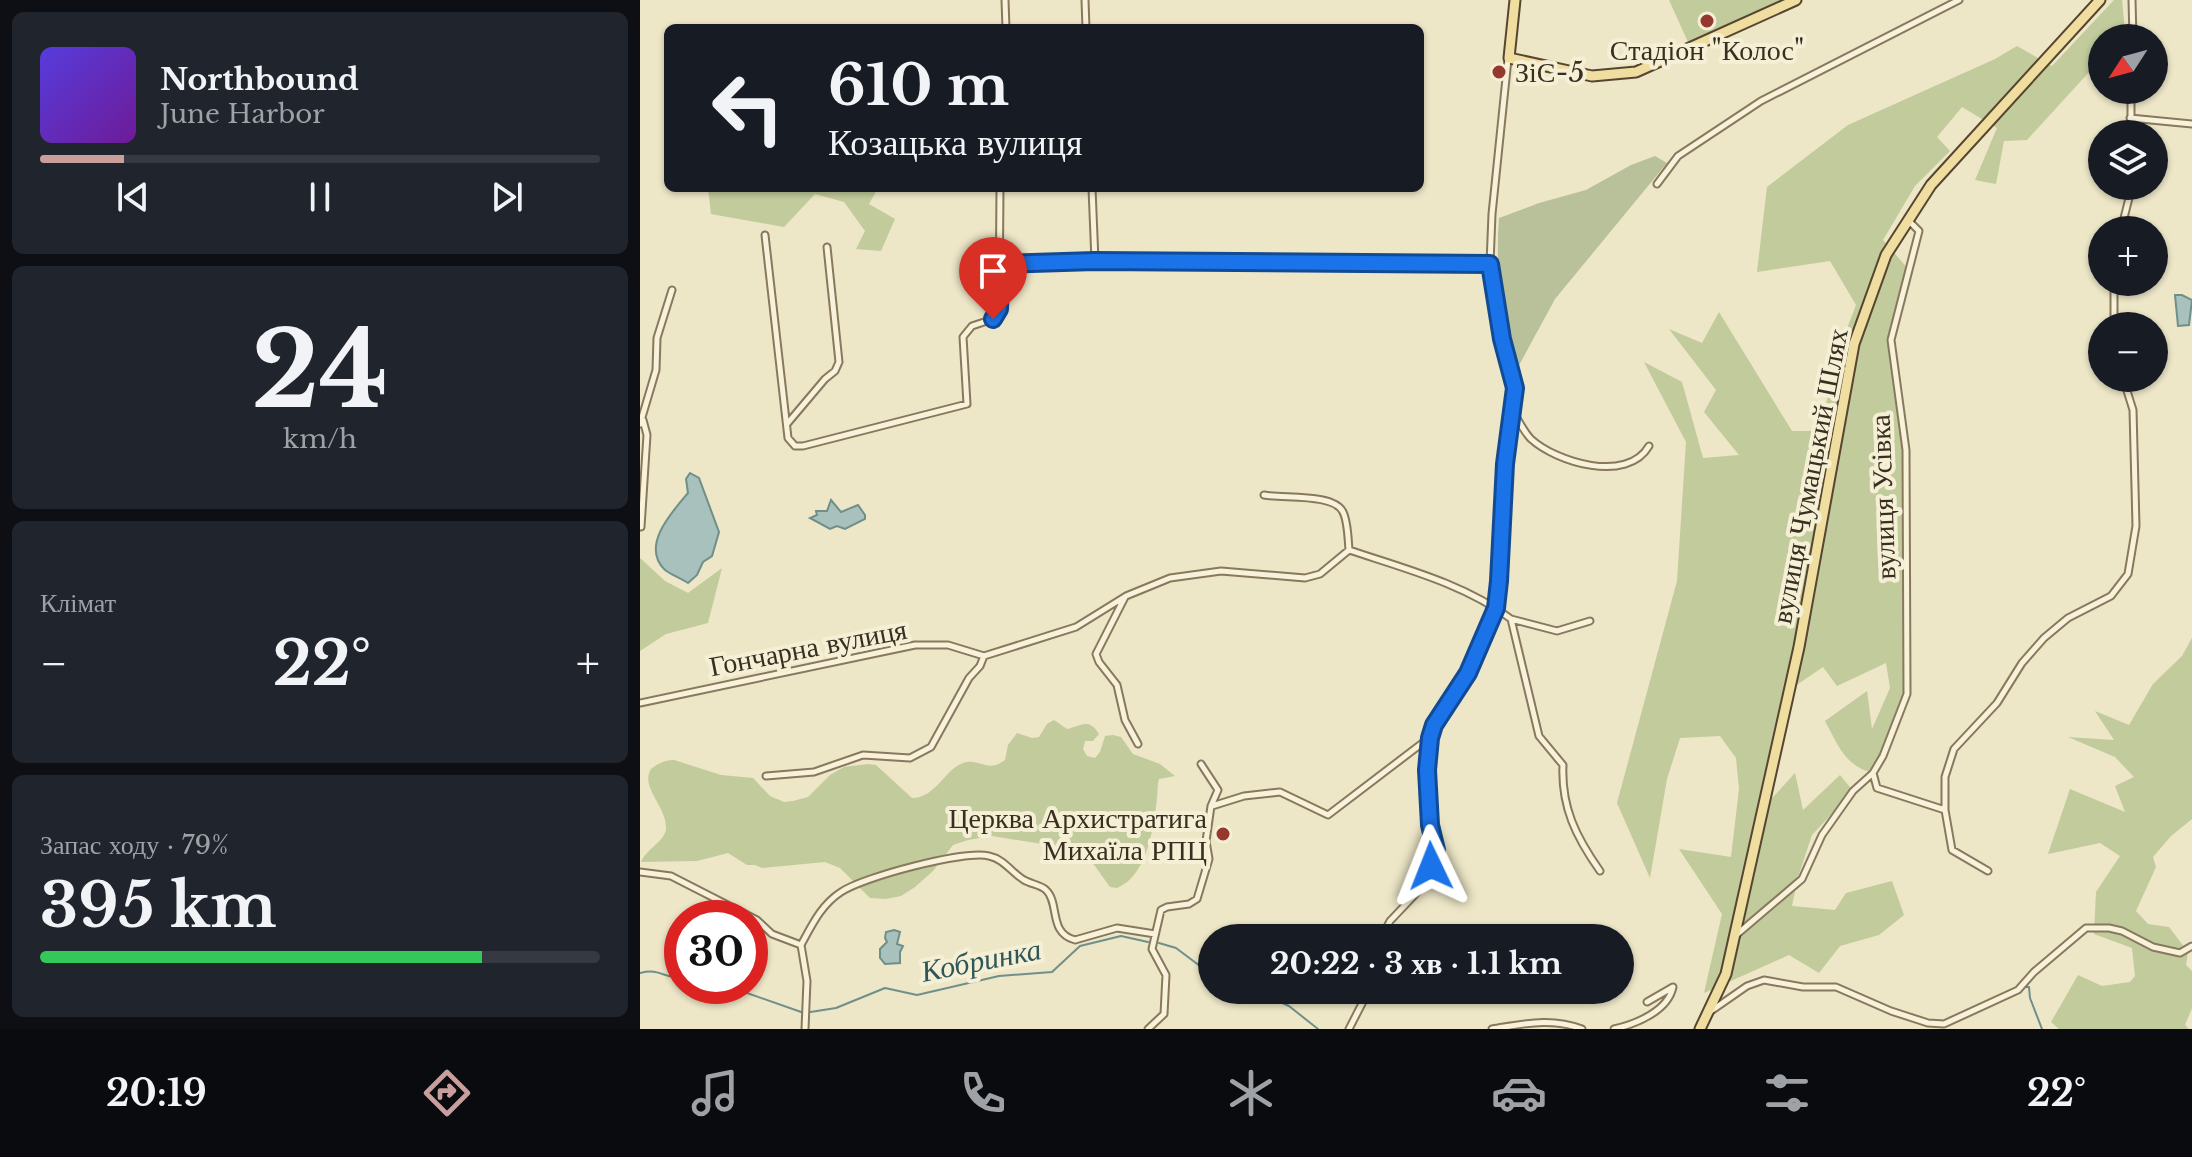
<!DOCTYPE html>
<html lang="uk">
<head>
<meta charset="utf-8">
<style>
	body { margin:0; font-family:"Libre Baskerville",serif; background:#20242c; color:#f1f3f6; height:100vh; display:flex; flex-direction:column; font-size:30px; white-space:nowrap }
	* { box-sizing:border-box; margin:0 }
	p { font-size:26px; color:#9ea1a6 }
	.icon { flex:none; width:44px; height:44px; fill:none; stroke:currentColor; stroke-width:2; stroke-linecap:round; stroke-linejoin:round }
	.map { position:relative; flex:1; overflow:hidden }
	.side { display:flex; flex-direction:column; gap:12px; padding:12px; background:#0d0f14; width:640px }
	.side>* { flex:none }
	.banner { position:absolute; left:24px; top:24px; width:760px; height:168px; border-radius:12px; box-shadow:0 2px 6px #0004; background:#171b24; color:#f1f3f6; overflow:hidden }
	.needle { width:52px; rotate:234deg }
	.tools { position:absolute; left:1448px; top:24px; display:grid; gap:16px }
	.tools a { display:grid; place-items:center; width:80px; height:80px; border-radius:50%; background:#171b24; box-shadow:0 2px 6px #0004; font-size:40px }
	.speed { position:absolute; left:24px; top:900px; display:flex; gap:16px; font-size:40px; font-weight:700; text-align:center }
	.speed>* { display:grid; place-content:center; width:104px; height:104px; border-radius:50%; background:#171b24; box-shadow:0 2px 6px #0004; line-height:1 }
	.speed .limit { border:12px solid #d22; background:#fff; color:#111 }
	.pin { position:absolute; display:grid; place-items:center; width:68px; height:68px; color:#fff; margin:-82px -34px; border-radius:50% 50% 50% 0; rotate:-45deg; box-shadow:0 0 8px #0007 }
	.pin .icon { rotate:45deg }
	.me { position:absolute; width:88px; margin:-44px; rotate:358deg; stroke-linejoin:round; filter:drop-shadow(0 0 6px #0008) }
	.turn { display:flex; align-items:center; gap:28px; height:168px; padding:0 32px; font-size:36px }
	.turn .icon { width:104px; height:104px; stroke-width:2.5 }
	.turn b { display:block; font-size:56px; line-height:68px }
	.big { font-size:60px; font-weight:800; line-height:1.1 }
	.side .widget { flex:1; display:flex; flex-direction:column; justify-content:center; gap:12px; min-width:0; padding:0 28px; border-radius:12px; background:#20242c }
	.side .dial { align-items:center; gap:0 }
	.dial b { font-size:104px; line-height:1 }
	.song { display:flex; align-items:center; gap:24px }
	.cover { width:96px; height:96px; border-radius:12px; background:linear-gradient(135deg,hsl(250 70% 55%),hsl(280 70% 35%)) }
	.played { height:8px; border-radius:4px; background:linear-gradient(90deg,#c89f9c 15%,#363941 15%) }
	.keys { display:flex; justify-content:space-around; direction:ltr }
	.heat { display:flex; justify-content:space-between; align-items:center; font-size:44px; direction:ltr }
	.charge { height:12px; border-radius:6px; background:linear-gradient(90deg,#34c759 79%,#363941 0) }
	.trip { position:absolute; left:558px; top:924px; width:436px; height:80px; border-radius:40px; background:#171b24; box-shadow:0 2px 6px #0004; font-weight:800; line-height:80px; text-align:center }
	.tab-bar { display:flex; height:128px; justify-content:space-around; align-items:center; background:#090b0e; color:#9ea1a6 }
	.tab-bar .icon { width:56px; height:56px }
	.tab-bar .current { color:#c89f9c }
	.tab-bar b { font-size:36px; color:#f1f3f6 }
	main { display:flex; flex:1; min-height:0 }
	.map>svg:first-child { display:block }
	.green { fill:#c1cb9b }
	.cemetery { fill:#b8c199 }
	.water { fill:#a8c1bc; stroke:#6f8f8b; stroke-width:2 }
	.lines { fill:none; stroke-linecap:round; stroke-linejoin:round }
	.stream { stroke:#6f8f8b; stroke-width:2 }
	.minor-casing { stroke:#88785d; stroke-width:9 }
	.primary-casing { stroke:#564631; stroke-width:13 }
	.minor { stroke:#f8f2da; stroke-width:5 }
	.primary { stroke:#efdea0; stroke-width:9 }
	.route-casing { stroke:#114b97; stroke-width:20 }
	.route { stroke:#1a73e8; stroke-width:14 }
	.poi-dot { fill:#95382e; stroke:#f5efd6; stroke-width:3 }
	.labels { text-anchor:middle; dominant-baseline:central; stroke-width:8; stroke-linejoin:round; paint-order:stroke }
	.poi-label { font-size:28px; fill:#392f20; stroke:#f5efd6 }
	.street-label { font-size:28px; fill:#392f20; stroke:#f5efd6 }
	.water-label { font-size:30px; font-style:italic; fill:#305758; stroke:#f5efd6 }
</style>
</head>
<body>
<main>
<section class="side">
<div class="widget">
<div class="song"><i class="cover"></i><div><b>Northbound</b><p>June Harbor</p></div></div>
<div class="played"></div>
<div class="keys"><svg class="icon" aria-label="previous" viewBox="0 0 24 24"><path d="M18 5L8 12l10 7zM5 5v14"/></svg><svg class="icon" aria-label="pause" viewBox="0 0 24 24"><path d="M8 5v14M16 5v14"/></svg><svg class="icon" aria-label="next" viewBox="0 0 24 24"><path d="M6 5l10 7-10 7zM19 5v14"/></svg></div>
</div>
<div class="widget dial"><b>24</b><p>km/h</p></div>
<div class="widget"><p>Клімат</p>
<div class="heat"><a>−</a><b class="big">22°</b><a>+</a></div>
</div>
<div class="widget"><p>Запас ходу · 79%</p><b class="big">395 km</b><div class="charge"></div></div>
</section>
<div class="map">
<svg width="1552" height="1029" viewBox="0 0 1552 1029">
	<rect width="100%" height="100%" fill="#ede6c7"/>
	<path class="green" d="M1029 0H1142L1048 42Z
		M1474 0H1482L1485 32 1480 38H1462V58L1387 140 1364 141 1356 184 1335 180 1357 128 1322 107 1297 137 1310 151 1275 186 1243 240 1269 270 1251 340 1266 450 1267 694 1243 756 1233 773C1205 766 1198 745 1185 721L1227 691 1232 729 1250 688 1246 663 1197 686 1183 667 1142 695 1115 817 1155 773 1163 810 1200 775 1213 791 1172 835 1158 877 1152 906 1195 910 1206 893 1252 881 1264 915 1239 935 1200 946 1179 973 1149 955 1064 993 1082 914 1039 849 1091 857 1099 789 1096 758 1080 736 1040 738 1027 779 1010 878 977 803 1037 581 1046 442 1004 362 1042 382 1063 458 1099 455 1064 412 1076 390 1029 329 1062 343 1079 312 1152 431H1179L1201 344 1216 305 1190 261 1117 272 1127 187 1208 125 1355 59 1377 46 1412 66Z
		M68 188H238L229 204 255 219 241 251 216 249 225 231 204 202 175 194 144 227 71 214Z
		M0 558 25 581 48 593 82 568 68 623 26 634 0 651Z
		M1552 638V819L1531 836 1513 857 1516 867 1496 911 1508 924 1529 927 1548 952 1546 965 1552 971V1008L1545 1025 1549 1029H1419L1411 1022 1438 975 1462 986 1490 982 1495 976 1492 948 1454 934 1456 892 1480 856 1460 843 1408 854 1430 789 1485 812 1475 786 1494 777 1475 757 1428 737 1474 740 1455 711 1489 725 1513 684 1542 656Z
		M414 720 427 729C441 726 449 717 459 734L453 741H445L443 749 447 756 455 758 460 752 465 736 473 735 481 737 493 754 520 764 535 776 519 779C517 786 518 791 517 798 514 827 507 876 477 888L470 887 452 862 433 849 352 836 328 840 313 845 293 871 275 887 261 896 246 899 230 898 200 868 185 862 122 868 115 865H107L88 853 57 861 1 862C6 849 27 840 26 827 26 806 0 787 11 769 19 763 25 760 34 760L81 775 113 778 130 796 144 802 153 801 168 797 190 775 204 767 228 764 236 765 272 798C296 798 305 769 323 763 339 757 347 774 365 760L368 745 377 733 392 738 399 737 407 724Z"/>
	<path class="cemetery" d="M1015 156 1027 163 915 299 877 369C861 318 855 271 859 218L899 203 946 190 991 165Z"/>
	<path class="water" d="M1535 295H1542L1552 300 1549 325 1538 326Z
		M50 473 59 478 79 532 72 556 63 562 57 575 48 583C40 578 32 575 25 570 0 546 32 512 48 493L46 479Z
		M191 500 201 512 218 505 225 515V519L205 529 197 526 190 529 170 518 177 515 176 511H187Z
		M254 930 260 932 257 944 263 946 260 952V963L245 964 240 958V949L247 942 245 938 246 932Z"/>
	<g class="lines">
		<path class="stream" d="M519 943 536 948 572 975
			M0 973C20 968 23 978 42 978
			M87 986 164 1013 196 1008 245 988 277 995 359 976 412 972 440 946 481 936 508 942
			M1386 987H1389L1390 998 1402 1029
			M614 990 649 1006 678 1029"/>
		<g class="minor-casing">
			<path id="minor" d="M365 0 366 28
				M445 0 446 28
				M1492 0 1493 38
				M1490 118 1552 124
				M1491 134V90
				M1017 184 1038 156 1121 101 1319 0
				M452 188 455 261
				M1481 230 1492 186
				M125 235 148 438 155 446H163L327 404 323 337 332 326 353 319 359 309 360 188
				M361 264 455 261 850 264
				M1474 282V326
				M874 413C879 421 884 432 891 439 916 462 987 484 1009 446
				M0 424 16 370 17 338 32 290
				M147 424 185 379 195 371 199 362 187 247
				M624 495C643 499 694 493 703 512 708 522 708 539 709 550
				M1 527 7 435 3 420
				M485 597 456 654 459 662 477 685 485 720 498 744
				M950 621 917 631 871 619 899 736 923 765C921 807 936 837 960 871
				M0 703 275 645H308L344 656 436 627 486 596 530 578 581 571 665 578 680 574 709 550C763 568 825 584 871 619
				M1233 773 1237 788 1305 810 1312 850 1348 871
				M126 776 174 772 223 755 270 758 291 747 329 678 340 666 344 656
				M572 806 604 796 640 792 688 815 789 738
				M1305 810V777L1314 749 1357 703 1382 663 1404 638 1428 618 1471 596 1488 574 1496 526 1493 410 1483 378
				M0 872 31 876 117 920 132 934 161 945 167 981 165 1029
				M1095 936 1162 879 1182 835 1213 791 1233 773 1243 756 1267 694 1266 450 1251 340 1279 231 1268 220
				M741 938 750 921 787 882 796 850 790 825 787 770 790 738 794 725 828 673 856 608 865 464 875 388 862 339 850 264 852 214 868 59
				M161 945C172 925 181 905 201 892 223 877 324 850 349 856 364 859 372 873 384 880 391 884 401 885 406 890 420 903 408 933 435 940L477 928 515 934
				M1071 1011 1107 986 1124 980 1163 987H1196L1251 1011 1288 1023 1304 1024 1378 990 1394 972 1446 928H1469L1482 931 1513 947 1540 953 1552 946
				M508 1029 524 1014 526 975 512 949 521 910 527 907 549 904 557 899 569 859 566 841 571 806 578 790 561 764
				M709 1029 729 990
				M852 1029C884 1024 911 1017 942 1029
				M974 1029C996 1024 1028 1011 1033 987L1007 1002"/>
		</g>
		<g class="primary-casing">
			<path id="primary" d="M875 0 869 58 952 76 996 72 1156 0
				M1060 1029 1086 974 1159 647 1214 344 1246 255 1291 185 1460 0"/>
		</g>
		<use href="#minor" class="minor"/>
		<use href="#primary" class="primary"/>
	</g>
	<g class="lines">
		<g class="route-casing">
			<path id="route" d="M353 319 359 309 361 264 455 261 850 264 862 339 875 388 865 464 859 581 856 608 828 673 794 725 790 738 787 770 790 825 796 850 791 866"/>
		</g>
		<use href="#route" class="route"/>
	</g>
	<g class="poi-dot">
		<circle cx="1067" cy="21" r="8"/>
		<circle cx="859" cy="72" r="8"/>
		<circle cx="583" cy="834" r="8"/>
	</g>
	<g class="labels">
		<g class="poi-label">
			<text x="1067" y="50">Стадіон "Колос"</text>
			<text x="875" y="72" text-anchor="start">ЗіС-5</text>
			<text x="567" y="818" text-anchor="end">Церква Архистратига<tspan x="567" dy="32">Михаїла РПЦ</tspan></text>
		</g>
		<g class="street-label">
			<text transform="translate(1170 476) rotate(-79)">вулиця Чумацький Шлях</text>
			<text transform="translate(1243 497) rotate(-92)">вулиця Усівка</text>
			<text transform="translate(168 648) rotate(-11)">Гончарна вулиця</text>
		</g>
		<g class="water-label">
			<text transform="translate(341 960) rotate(-11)">Кобринка</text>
		</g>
	</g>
</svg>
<div class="tools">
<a><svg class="needle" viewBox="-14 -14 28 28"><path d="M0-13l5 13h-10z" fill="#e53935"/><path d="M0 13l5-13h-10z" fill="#9ea1a6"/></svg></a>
<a><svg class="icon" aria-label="layers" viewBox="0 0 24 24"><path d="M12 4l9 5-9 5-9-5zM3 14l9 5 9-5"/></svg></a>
<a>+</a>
<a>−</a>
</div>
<div class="speed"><div class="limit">30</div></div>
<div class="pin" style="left:353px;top:319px;background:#d93025"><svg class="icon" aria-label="arrive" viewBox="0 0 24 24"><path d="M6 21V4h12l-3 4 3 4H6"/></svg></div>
<svg class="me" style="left:791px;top:866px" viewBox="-20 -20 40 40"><path d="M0-17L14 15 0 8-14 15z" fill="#1a73e8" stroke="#fff" stroke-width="4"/></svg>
<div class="trip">20:22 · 3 хв · 1.1 km</div>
<div class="banner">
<div class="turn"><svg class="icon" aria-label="left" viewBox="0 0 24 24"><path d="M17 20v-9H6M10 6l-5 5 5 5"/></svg><div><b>610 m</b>Козацька вулиця</div></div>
</div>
</div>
</main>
<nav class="tab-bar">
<b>20:19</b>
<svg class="icon current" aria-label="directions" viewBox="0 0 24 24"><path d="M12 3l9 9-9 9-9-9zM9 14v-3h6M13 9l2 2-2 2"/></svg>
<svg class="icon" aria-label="music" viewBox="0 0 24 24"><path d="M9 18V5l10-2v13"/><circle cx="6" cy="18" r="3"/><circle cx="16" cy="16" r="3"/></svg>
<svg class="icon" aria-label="phone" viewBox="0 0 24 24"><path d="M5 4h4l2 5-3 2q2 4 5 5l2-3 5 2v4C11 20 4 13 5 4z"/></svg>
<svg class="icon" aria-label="climate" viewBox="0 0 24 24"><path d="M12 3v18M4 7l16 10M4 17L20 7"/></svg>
<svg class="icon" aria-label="car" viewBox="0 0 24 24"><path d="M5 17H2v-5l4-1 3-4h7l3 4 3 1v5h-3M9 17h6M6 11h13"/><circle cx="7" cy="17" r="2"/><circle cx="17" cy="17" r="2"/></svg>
<svg class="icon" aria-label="filters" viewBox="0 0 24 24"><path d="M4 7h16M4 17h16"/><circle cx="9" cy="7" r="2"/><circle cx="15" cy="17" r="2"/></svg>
<b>22°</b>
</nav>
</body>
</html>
